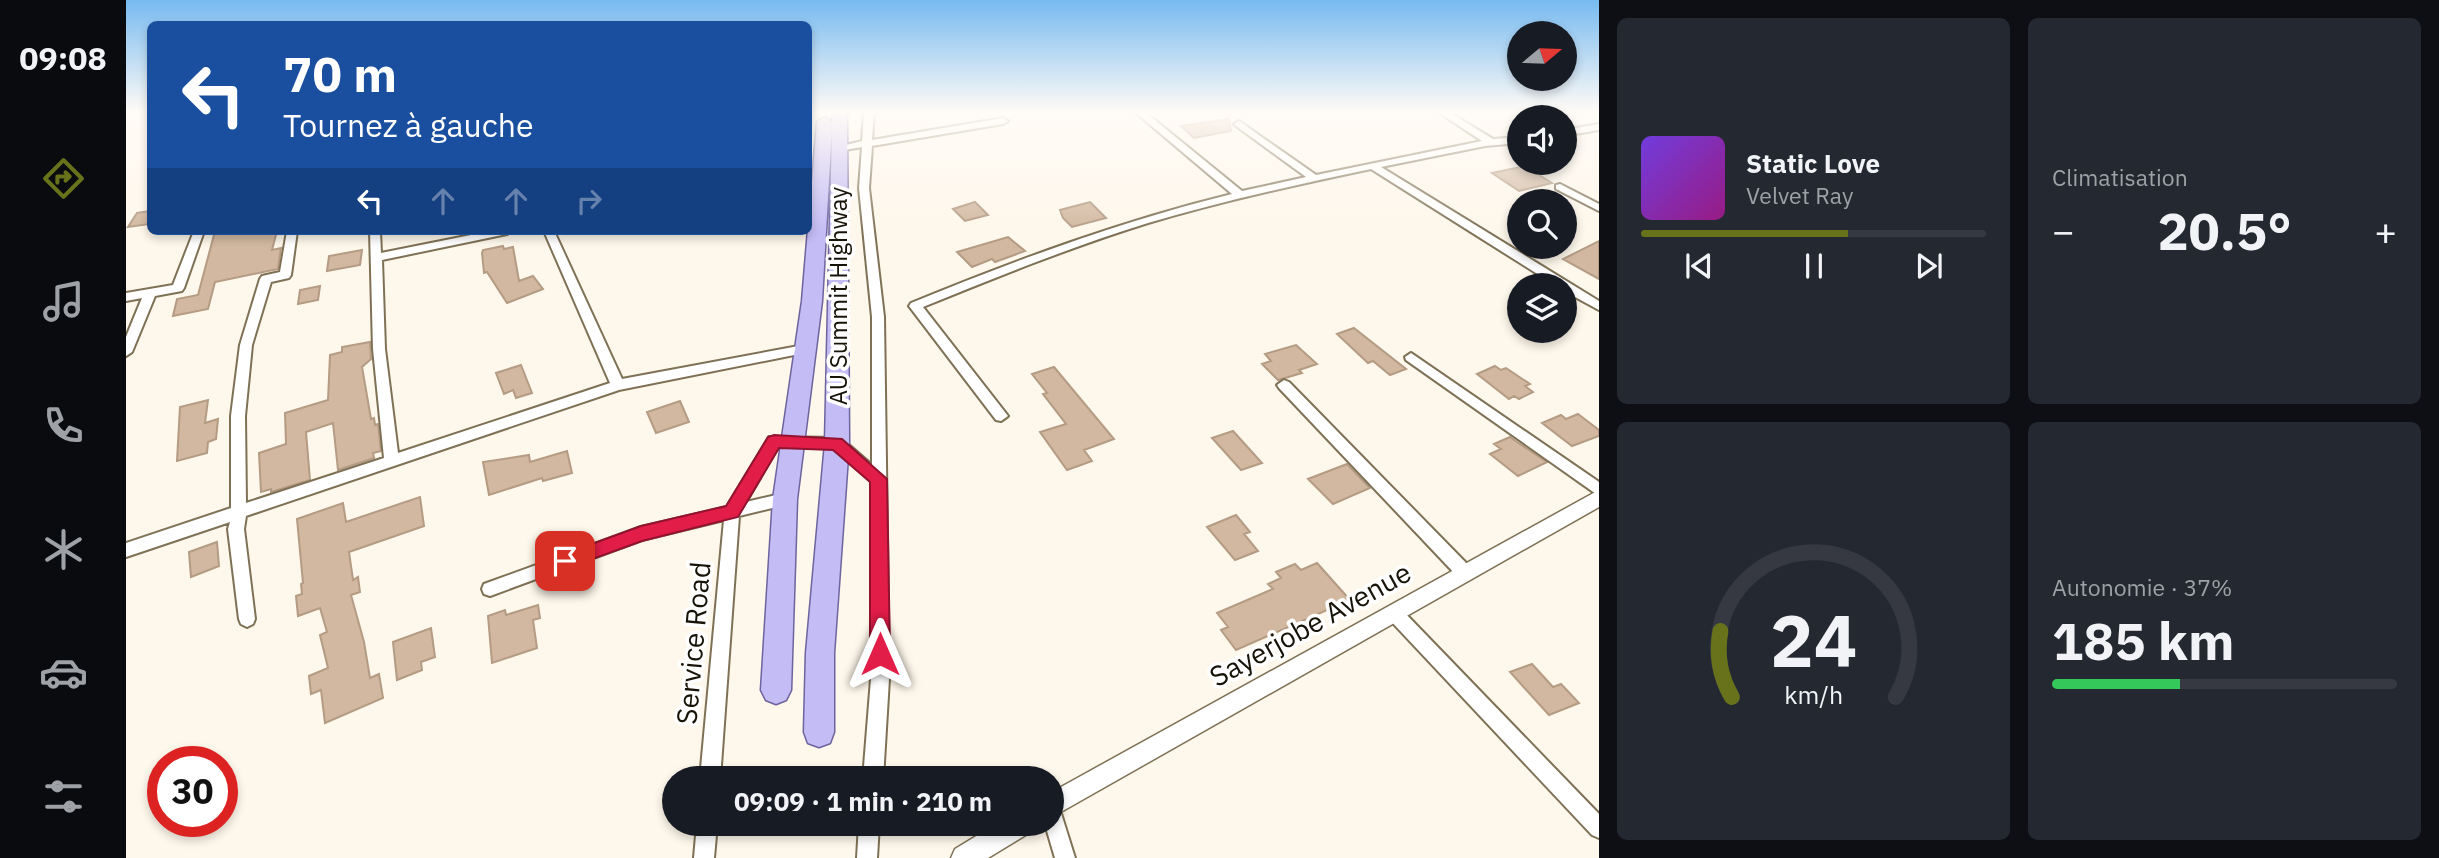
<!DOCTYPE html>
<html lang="fr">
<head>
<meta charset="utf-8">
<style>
	body { margin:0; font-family:"IBM Plex Sans",sans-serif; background:#242831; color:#f1f3f6; height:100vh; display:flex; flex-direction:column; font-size:26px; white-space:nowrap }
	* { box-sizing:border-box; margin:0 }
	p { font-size:23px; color:#9ea1a6 }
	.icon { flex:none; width:38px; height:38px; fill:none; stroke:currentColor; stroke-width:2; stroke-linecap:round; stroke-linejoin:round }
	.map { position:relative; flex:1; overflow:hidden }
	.drawer { display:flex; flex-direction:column; gap:18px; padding:18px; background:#0d0f14; width:840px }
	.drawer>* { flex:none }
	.top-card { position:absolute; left:21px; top:21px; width:665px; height:214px; border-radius:10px; box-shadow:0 4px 10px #0003; background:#1a4fa0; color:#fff; overflow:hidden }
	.needle { width:46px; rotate:71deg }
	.fabs { position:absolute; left:1381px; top:21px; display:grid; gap:14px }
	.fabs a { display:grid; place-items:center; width:70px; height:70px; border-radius:50%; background:#171b24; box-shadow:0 4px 10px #0003; font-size:35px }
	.speed { position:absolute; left:21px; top:746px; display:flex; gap:14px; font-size:35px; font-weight:700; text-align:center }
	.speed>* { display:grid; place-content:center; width:91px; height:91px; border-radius:50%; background:#171b24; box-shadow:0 4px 10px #0003; line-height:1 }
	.speed .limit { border:10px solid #d22; background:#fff; color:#111 }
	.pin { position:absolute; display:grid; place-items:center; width:60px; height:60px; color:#fff; margin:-30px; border-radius:14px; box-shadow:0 4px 10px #0006 }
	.me { position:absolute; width:77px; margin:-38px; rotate:0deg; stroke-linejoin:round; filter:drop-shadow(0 0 5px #0008) }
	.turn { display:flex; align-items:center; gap:24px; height:147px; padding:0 21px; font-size:32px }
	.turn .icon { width:91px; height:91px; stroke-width:2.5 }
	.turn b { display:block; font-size:49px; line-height:60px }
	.lanes { display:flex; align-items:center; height:66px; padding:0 21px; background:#0003; justify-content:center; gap:35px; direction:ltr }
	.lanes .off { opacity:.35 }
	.big { font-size:52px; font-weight:700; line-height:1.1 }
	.drawer .widget { flex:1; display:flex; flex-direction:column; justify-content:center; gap:10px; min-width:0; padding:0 24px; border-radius:10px; background:#242831 }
	.drawer .dial { align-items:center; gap:0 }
	.dial svg { height:182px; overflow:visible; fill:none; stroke:#363941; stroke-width:7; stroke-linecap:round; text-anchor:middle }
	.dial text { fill:#f1f3f6; stroke:none }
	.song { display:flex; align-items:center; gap:21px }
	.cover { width:84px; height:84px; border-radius:10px; background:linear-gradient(135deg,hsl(260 70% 55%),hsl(310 70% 35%)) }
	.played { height:7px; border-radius:4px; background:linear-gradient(90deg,#67721b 60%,#363941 60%) }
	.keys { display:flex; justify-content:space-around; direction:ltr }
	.heat { display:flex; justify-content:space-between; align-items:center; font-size:38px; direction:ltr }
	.charge { height:10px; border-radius:5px; background:linear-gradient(90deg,#34c759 37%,#363941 0) }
	.drawer .tiles { flex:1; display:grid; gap:18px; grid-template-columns:repeat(2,1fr) }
	.trip { position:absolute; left:536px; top:766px; width:402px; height:70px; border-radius:35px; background:#171b24; box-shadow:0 4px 10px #0003; font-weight:700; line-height:70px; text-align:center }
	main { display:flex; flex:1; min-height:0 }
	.dock { display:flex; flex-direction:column; width:126px; justify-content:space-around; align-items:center; background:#090b0e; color:#9ea1a6 }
	.dock .icon { width:49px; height:49px }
	.dock .on { color:#67721b }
	.dock b { font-size:32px; color:#f1f3f6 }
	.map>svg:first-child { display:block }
	.building { fill:#d2b8a0; stroke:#b49b83; stroke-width:2 }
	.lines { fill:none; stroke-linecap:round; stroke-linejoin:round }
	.minor-casing { stroke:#7f7155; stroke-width:4 }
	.tertiary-casing { stroke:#7f7155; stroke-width:3 }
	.primary-casing { stroke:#6e649e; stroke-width:3 }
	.minor { fill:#fff; fill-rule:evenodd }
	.tertiary { fill:#fff; fill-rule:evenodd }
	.primary { fill:#c4bcf5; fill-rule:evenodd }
	.route { fill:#e11d48; stroke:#92132f; stroke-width:2 }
	.labels { text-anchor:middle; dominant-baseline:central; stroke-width:7; stroke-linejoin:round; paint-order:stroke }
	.street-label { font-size:24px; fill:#181308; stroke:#fff }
	.near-street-label { font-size:28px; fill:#181308; stroke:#fff }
</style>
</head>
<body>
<main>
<nav class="dock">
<b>09:08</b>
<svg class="icon on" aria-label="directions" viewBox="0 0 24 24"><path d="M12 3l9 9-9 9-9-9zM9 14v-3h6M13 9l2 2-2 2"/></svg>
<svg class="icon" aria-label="music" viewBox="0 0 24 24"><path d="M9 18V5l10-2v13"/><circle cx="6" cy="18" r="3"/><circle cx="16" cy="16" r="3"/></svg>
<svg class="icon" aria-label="phone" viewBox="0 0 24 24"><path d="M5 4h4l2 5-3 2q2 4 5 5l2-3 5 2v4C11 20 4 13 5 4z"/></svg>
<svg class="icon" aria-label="climate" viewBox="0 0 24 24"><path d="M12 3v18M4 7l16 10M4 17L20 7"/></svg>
<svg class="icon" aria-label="car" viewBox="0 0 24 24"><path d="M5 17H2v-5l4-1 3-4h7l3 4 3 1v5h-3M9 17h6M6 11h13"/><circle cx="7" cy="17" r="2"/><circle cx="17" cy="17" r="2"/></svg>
<svg class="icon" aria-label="filters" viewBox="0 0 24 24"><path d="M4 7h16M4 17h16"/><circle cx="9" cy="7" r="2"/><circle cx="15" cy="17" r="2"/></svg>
</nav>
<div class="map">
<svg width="1473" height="858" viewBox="0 0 1473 858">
	<rect width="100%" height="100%" fill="#fef7eb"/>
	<path class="building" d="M1103 119 1105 131 1068 138 1055 126Z
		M1399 166 1426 183 1393 191 1366 173Z
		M849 202 862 215 839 221 827 209Z
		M964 202 980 218 946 227 937 218 934 210Z
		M24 211V224L2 227 11 213Z
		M89 231H151L146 250 155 248 152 269 89 282 82 309 47 316 51 299 72 295Z
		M882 237 899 251 869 262 866 259 846 267 831 252Z
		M1473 241V279L1437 259Z
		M377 246 378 249 387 247 393 281 407 276 417 289 381 303 361 272 358 273 356 253 357 250Z
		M236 250 234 265 201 271 203 256Z
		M194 286 192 300 172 304 174 290Z
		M1228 328 1280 369 1264 375 1247 361 1242 363 1211 334Z
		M244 342 245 359 236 367 245 419 248 418 249 425 252 424 255 451 247 453 248 458 212 470 207 423 180 432 184 480 145 492V489L135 492 133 453 160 444 159 413 202 400 204 355 216 352V347Z
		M1170 345 1191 364 1173 370 1176 373 1152 380 1136 364 1145 361 1139 354Z
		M395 365 406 393 390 398 387 390 378 394 370 373Z
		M1369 366 1375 370 1380 368 1404 384 1399 386 1407 392 1393 399 1388 396 1383 399 1351 374Z
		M928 367 988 439 958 450 966 461 941 470 914 432 940 424 917 394 921 393 906 374Z
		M82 400 79 423 92 419 90 439 82 442 81 453 51 461 54 407Z
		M554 401 563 422 530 433 521 412Z
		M1452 414 1473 430V436L1446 446 1416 423 1435 415 1440 419Z
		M1107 431 1136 463 1115 470 1086 438Z
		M1384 437 1391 442 1421 462 1392 476 1364 454 1375 449 1368 444Z
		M441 451 446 473 417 481 416 478 363 495 357 462 403 455 404 462Z
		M1221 464 1244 488 1207 504 1182 479Z
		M294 497 298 526 223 552 227 580 232 577 234 592 225 595 238 642 244 678 253 674 257 698 199 723 195 690 185 694 183 676 202 668 194 635 201 632 194 608 172 616 170 596 176 594 175 584 177 583 171 519 217 503 220 522Z
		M1110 515 1124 532 1118 534 1132 551 1109 560 1081 527Z
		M91 542 93 566 65 577 63 552Z
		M1191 563 1224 600 1110 650 1095 630 1102 627 1091 613 1147 589 1142 584 1155 578 1150 572 1169 564 1175 570Z
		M412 605 414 618 407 620 411 648 366 663 362 616 379 610 380 615Z
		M305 628 309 657 295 662 296 670 271 680 267 642Z
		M1406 664 1427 687 1435 684 1453 703 1423 715 1384 672Z"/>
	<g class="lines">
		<g class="minor-casing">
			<path id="minor" d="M738 112H748L746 140 877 118 882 121 877 124 746 146 743 188 758 317 763 679 757 779H737L745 679 746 482 708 448 652 447 620 502 659 493 664 495 667 499 664 503 659 505 613 516 594 779H574L598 520 516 540 364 596 358 594 356 589 358 584 515 527 601 507 643 437 711 438 716 439 746 465V317L733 188 736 147 713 151 708 148 736 141Z
				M1009 112H1019L1116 191 1180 177 1110 126 1108 124 1113 121 1190 175 1356 141 1312 112H1323L1367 139 1393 137V143L1359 146 1255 167 1473 301V310L1438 291V285H1429L1245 169C1170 185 1095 201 1022 223 945 247 871 277 797 307L882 416 875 421 870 420 783 306 785 303C890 260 996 221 1106 194Z
				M1473 124V130L1438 136V130Z
				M1434 184 1473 204V211L1430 189V185Z
				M68 231H78L58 288 56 291 29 296 6 352 0 356V337L16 298 0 301V293L47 285Z
				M161 231H171L165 275 163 278 145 282 126 345 119 416 120 503 258 458 247 349 244 231H254L255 253 365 231H386L381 234 256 260 259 349 272 453 484 383 418 231H428L496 379 678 345 684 349 678 353 493 390 120 516 118 529 129 619 127 624 121 627 115 624 113 619 102 529 104 522 0 557V543L105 508V416L114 345 134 279 136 276 154 272Z
				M1285 353 1473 482V496L1280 360 1279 357Z
				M1158 380 1163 382 1345 568 1347 573 1345 578 1339 580 1333 578 1153 388 1151 385Z
				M1268 605 1274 608 1473 814V838L1466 835 1262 618 1260 613 1262 608Z
				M926 804 933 807 949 858H929L919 824H926Z
				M571 824H591L588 858H568Z
				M733 824H753L751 858H731Z"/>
		</g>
		<g class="tertiary-casing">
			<path id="tertiary" d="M1473 490V507L926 817V792Z
				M870 824H906L903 833 862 858H825L829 849Z"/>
		</g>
		<g class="primary-casing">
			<path id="primary" d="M707 112H721L723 443 708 653V732L704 743 693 747 682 743 678 732 680 653 699 443 706 128 696 301 671 499 665 690 660 700 650 704 640 700 635 690 647 499 676 301 691 122 699 117 706 122Z"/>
		</g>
		<use href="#minor" class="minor"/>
		<use href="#tertiary" class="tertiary"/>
		<use href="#primary" class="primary"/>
	</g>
	<linearGradient id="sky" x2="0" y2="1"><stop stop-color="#77baf0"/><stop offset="0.48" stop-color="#fffbf6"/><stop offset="1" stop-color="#fffbf6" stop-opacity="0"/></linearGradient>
	<rect width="1473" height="233" fill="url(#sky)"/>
	<path class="route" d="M648 435 716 439 761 479 764 654 761 661 754 663 747 661 744 654V482L707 450 653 448 612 517 516 541 439 569 433 567 430 561 433 556 515 526 600 506 642 437Z"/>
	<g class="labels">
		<g class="street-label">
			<text transform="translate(712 296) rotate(-90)">AU Summit Highway</text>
		</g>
		<g class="near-street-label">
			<text transform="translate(1184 624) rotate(-29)">Sayerjobe Avenue</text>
			<text transform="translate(567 643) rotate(-85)">Service Road</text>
		</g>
	</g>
</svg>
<div class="fabs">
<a><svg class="needle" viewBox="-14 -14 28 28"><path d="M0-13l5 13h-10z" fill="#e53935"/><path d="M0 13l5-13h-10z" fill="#9ea1a6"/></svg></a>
<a><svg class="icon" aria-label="sound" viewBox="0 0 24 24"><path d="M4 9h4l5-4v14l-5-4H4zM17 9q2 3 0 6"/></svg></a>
<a><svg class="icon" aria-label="search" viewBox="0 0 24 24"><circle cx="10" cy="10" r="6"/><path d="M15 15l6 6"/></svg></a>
<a><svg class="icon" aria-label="layers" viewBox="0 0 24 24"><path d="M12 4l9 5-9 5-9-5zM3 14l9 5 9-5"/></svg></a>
</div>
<div class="speed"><div class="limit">30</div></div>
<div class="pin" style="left:439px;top:561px;background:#d93025"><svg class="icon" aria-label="arrive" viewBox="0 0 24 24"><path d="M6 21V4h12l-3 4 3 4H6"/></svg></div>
<svg class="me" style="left:754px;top:654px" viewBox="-20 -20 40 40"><path d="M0-17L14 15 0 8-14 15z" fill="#e11d48" stroke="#fff" stroke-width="4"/></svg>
<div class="trip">09:09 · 1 min · 210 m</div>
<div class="top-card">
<div class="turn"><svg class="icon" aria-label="left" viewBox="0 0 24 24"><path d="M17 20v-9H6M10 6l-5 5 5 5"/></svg><div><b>70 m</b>Tournez à gauche</div></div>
<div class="lanes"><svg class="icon" aria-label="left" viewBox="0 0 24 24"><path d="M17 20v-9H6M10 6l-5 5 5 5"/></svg><svg class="icon off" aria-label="ahead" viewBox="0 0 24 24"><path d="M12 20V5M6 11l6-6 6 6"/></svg><svg class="icon off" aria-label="ahead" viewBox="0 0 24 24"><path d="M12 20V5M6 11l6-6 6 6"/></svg><svg class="icon off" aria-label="right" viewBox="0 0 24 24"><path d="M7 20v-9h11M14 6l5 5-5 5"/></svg></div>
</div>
</div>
<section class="drawer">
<div class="tiles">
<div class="widget">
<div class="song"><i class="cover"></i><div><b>Static Love</b><p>Velvet Ray</p></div></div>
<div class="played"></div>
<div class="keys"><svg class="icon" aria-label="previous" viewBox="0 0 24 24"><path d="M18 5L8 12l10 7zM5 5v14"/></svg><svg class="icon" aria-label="pause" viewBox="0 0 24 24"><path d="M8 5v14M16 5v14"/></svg><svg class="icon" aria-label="next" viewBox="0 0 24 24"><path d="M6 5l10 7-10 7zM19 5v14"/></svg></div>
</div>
<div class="widget"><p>Climatisation</p>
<div class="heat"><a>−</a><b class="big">20.5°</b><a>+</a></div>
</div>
<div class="widget dial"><svg viewBox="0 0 100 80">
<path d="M14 69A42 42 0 1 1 86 69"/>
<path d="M14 69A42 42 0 0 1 9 40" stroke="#67721b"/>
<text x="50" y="56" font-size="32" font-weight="700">24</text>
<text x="50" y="72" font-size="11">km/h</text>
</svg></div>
<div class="widget"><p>Autonomie · 37%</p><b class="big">185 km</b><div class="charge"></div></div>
</div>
</section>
</main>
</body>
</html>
